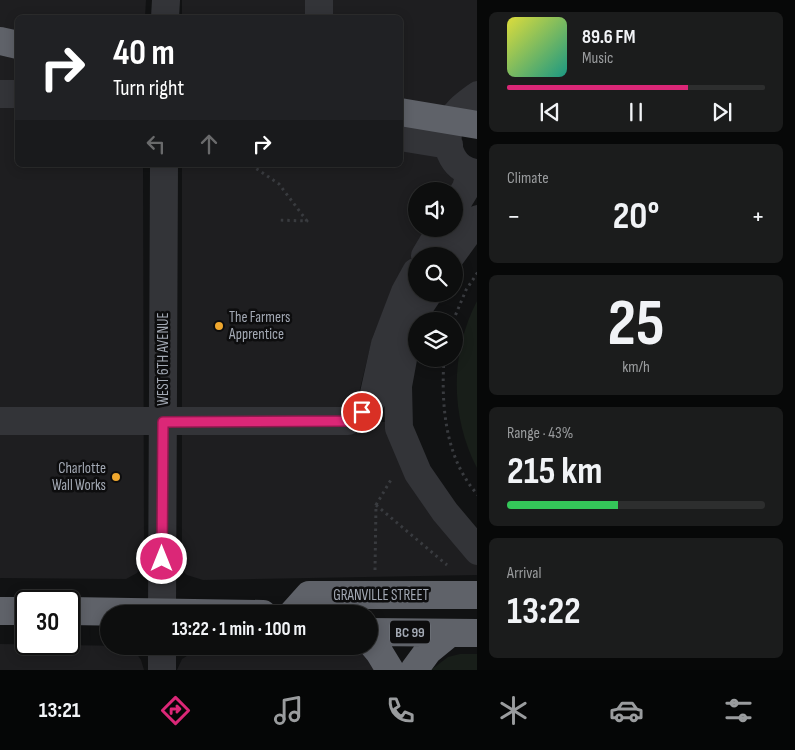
<!DOCTYPE html>
<html lang="en">
<head>
<meta charset="utf-8">
<style>
	body { margin:0; font-family:"Sofia Sans Condensed",sans-serif; background:#1b1c1c; color:#f1f3f6; height:100vh; display:flex; flex-direction:column; font-size:19px; white-space:nowrap }
	* { box-sizing:border-box; margin:0 }
	p { font-size:16px; color:#9a9c9e }
	.icon { flex:none; width:28px; height:28px; fill:none; stroke:currentColor; stroke-width:2; stroke-linecap:round; stroke-linejoin:round }
	.map { position:relative; flex:1; overflow:hidden }
	.side { display:flex; flex-direction:column; gap:12px; padding:12px; background:#070808; width:318px }
	.side>* { flex:none }
	.hud { position:absolute; left:15px; top:15px; width:388px; height:152px; border-radius:8px; box-shadow:0 2px 12px #0003,0 0 0 1px #2d2e2e; background:#202124; color:#fff; overflow:hidden }
	.buttons { position:absolute; left:408px; top:182px; display:grid; gap:10px }
	.buttons a { display:grid; place-items:center; width:55px; height:55px; border-radius:50%; background:#0d0e0e; box-shadow:0 2px 12px #0003,0 0 0 1px #2d2e2e; font-size:25px }
	.speed { position:absolute; left:15px; top:590px; display:flex; gap:10px; font-size:25px; font-weight:700; text-align:center }
	.speed>* { display:grid; place-content:center; width:65px; height:65px; border-radius:50%; background:#0d0e0e; box-shadow:0 2px 12px #0003,0 0 0 1px #2d2e2e; line-height:1 }
	.speed .limit { border:2px solid #111; border-radius:8px; background:#fff; color:#111 }
	.pin { position:absolute; display:grid; place-items:center; width:42px; height:42px; color:#fff; margin:-21px; border:2px solid #fff; border-radius:50%; box-shadow:0 1px 5px #0007 }
	.me { position:absolute; width:55px; margin:-28px; rotate:0deg; stroke-linejoin:round; filter:drop-shadow(0 0 4px #0008) }
	.turn { display:flex; align-items:center; gap:18px; height:105px; padding:0 15px; font-size:22px }
	.turn .icon { width:65px; height:65px; stroke-width:2.5 }
	.turn b { display:block; font-size:35px; line-height:42px }
	.lanes { display:flex; align-items:center; height:48px; padding:0 15px; background:#0003; justify-content:center; gap:25px; direction:ltr }
	.lanes .off { opacity:.35 }
	.big { font-size:38px; font-weight:700; line-height:1.1 }
	.side .widget { flex:1; display:flex; flex-direction:column; justify-content:center; gap:8px; min-width:0; padding:0 18px; border-radius:8px; background:#1b1c1c }
	.side .dial { align-items:center; gap:0 }
	.dial b { font-size:65px; line-height:1 }
	.song { display:flex; align-items:center; gap:15px }
	.cover { width:60px; height:60px; border-radius:8px; background:linear-gradient(135deg,hsl(60 70% 55%),hsl(170 70% 35%)) }
	.played { height:5px; border-radius:2px; background:linear-gradient(90deg,#db2777 70%,#2d2e2e 70%) }
	.keys { display:flex; justify-content:space-around; direction:ltr }
	.heat { display:flex; justify-content:space-between; align-items:center; font-size:28px; direction:ltr }
	.charge { height:8px; border-radius:4px; background:linear-gradient(90deg,#34c759 43%,#2d2e2e 0) }
	.trip { position:absolute; left:100px; top:605px; width:278px; height:50px; border-radius:25px; background:#0d0e0e; box-shadow:0 2px 12px #0003,0 0 0 1px #2d2e2e; font-weight:700; line-height:50px; text-align:center }
	.tab-bar { display:flex; height:80px; justify-content:space-around; align-items:center; background:#050606; color:#9a9c9e }
	.tab-bar .icon { width:35px; height:35px }
	.tab-bar .selected { color:#db2777 }
	.tab-bar b { font-size:22px; color:#f1f3f6 }
	main { display:flex; flex:1; min-height:0 }
	.map>svg:first-child { display:block }
	.built { fill:#1e1e20 }
	.green { fill:#181e19 }
	.lines { fill:none; stroke-linecap:round; stroke-linejoin:round }
	.path { stroke:#393b3f; stroke-width:3; stroke-dasharray:2.5 4; stroke-linecap:butt }
	.minor { stroke:#333438; stroke-width:28 }
	.highway { stroke:#5f6269; stroke-width:28 }
	.highway-bridge { stroke:#5f6269; stroke-width:28 }
	.route-casing { stroke:#8e194d; stroke-width:12 }
	.route { stroke:#db2777; stroke-width:9 }
	.poi-dot { fill:#efa72e; stroke:#0d0d0e; stroke-width:2 }
	.labels { text-anchor:middle; dominant-baseline:central; stroke-width:5; stroke-linejoin:round; paint-order:stroke }
	.shield { fill:#0d0d0e; stroke:#767a82; stroke-width:1 }
	.shield-label { font-size:14px; font-weight:bold; fill:#a3a9b4 }
	.poi-label { font-size:15px; fill:#a3a9b4; stroke:#0d0d0e; text-anchor:start }
	.street-label { font-size:15px; fill:#a3a9b4; stroke:#0d0d0e }
</style>
</head>
<body>
<main>
<div class="map">
<svg width="478" height="670" viewBox="0 0 478 670">
	<rect width="100%" height="100%" fill="#111213"/>
	<path class="built" d="M0 0H146L145 17 18 18V165H143L144 556 142 566 137 573 126 579 0 578Z
		M182 0H477V86L441 119 459 183 453 191H416V229H430L394 285 373 336 359 393 357 422H387L477 563V575L203 580 187 575 182 570V165H400V18L182 17Z
		M0 644 126 646 131 648 136 653 141 660 144 670H0Z
		M354 649 363 651 378 670H177L182 659 195 651Z"/>
	<path class="green" d="M477 301V468C450 416 450 353 477 301Z
		M460 654H477V670H431L448 657Z"/>
	<g class="lines">
		<path class="path" d="M251 165 279 184 307 221 277 220
			M453 321 466 290 478 272
			M444 359C441 405 445 459 478 495
			M376 505 447 565
			M375 570 376 505 392 478"/>
		<path class="minor" d="M165 18 166 0
			M319 18V0
			M0 94H18
			M478 95C467 103 452 113 449 127 444 148 454 172 478 173
			M400 137 449 145
			M454 208 466 188 470 173
			M425 256 441 229
			M451 256 478 219
			M428 294 420 306 405 348 398 386 399 428 418 473 445 512 478 551
			M0 421H348L362 412 373 398 385 344 405 292 416 272
			M162 614 164 165
			M162 646V670"/>
		<path class="highway" d="M0 41 18 45
			M0 611H26
			M69 611 263 614
			M292 614 309 595H478
			M369 632 478 633
			M369 640 379 652 390 670
			M414 670 428 651 450 633"/>
		<path class="highway-bridge" d="M400 112 478 125"/>
	</g>
	<g class="lines">
		<g class="route-casing">
			<path id="route" d="M162 559 163 422 348 421 362 412"/>
		</g>
		<use href="#route" class="route"/>
	</g>
	<g class="poi-dot">
		<circle cx="219" cy="326" r="5"/>
		<circle cx="116" cy="477" r="5"/>
	</g>
	<g class="labels">
		<rect class="shield" x="390" y="620.5" width="40" height="23" rx="4"/>
		<g class="shield-label">
			<text x="410" y="632">BC 99</text>
		</g>
		<g class="poi-label">
			<text x="229" y="317">The Farmers<tspan x="229" dy="17">Apprentice</tspan></text>
			<text x="106" y="468" text-anchor="end">Charlotte<tspan x="106" dy="17">Wall Works</tspan></text>
		</g>
		<g class="street-label">
			<text transform="translate(163 359) rotate(-90)">WEST 6TH AVENUE</text>
			<text x="381" y="595">GRANVILLE STREET</text>
		</g>
	</g>
</svg>
<div class="buttons">
<a><svg class="icon" aria-label="sound" viewBox="0 0 24 24"><path d="M4 9h4l5-4v14l-5-4H4zM17 9q2 3 0 6"/></svg></a>
<a><svg class="icon" aria-label="search" viewBox="0 0 24 24"><circle cx="10" cy="10" r="6"/><path d="M15 15l6 6"/></svg></a>
<a><svg class="icon" aria-label="layers" viewBox="0 0 24 24"><path d="M12 4l9 5-9 5-9-5zM3 14l9 5 9-5"/></svg></a>
</div>
<div class="speed"><div class="limit">30</div></div>
<div class="pin" style="left:362px;top:412px;background:#d93025"><svg class="icon" aria-label="arrive" viewBox="0 0 24 24"><path d="M6 21V4h12l-3 4 3 4H6"/></svg></div>
<svg class="me" style="left:162px;top:559px" viewBox="-20 -20 40 40"><circle r="17" fill="#db2777" stroke="#fff" stroke-width="3"/><path d="M0-11L8 9 0 5-8 9z" fill="#fff"/></svg>
<div class="trip">13:22 · 1 min · 100 m</div>
<div class="hud">
<div class="turn"><svg class="icon" aria-label="right" viewBox="0 0 24 24"><path d="M7 20v-9h11M14 6l5 5-5 5"/></svg><div><b>40 m</b>Turn right</div></div>
<div class="lanes"><svg class="icon off" aria-label="left" viewBox="0 0 24 24"><path d="M17 20v-9H6M10 6l-5 5 5 5"/></svg><svg class="icon off" aria-label="ahead" viewBox="0 0 24 24"><path d="M12 20V5M6 11l6-6 6 6"/></svg><svg class="icon" aria-label="right" viewBox="0 0 24 24"><path d="M7 20v-9h11M14 6l5 5-5 5"/></svg></div>
</div>
</div>
<section class="side">
<div class="widget">
<div class="song"><i class="cover"></i><div><b>89.6 FM</b><p>Music</p></div></div>
<div class="played"></div>
<div class="keys"><svg class="icon" aria-label="previous" viewBox="0 0 24 24"><path d="M18 5L8 12l10 7zM5 5v14"/></svg><svg class="icon" aria-label="pause" viewBox="0 0 24 24"><path d="M8 5v14M16 5v14"/></svg><svg class="icon" aria-label="next" viewBox="0 0 24 24"><path d="M6 5l10 7-10 7zM19 5v14"/></svg></div>
</div>
<div class="widget"><p>Climate</p>
<div class="heat"><a>−</a><b class="big">20°</b><a>+</a></div>
</div>
<div class="widget dial"><b>25</b><p>km/h</p></div>
<div class="widget"><p>Range · 43%</p><b class="big">215 km</b><div class="charge"></div></div>
<div class="widget"><p>Arrival</p><b class="big">13:22</b></div>
</section>
</main>
<nav class="tab-bar">
<b>13:21</b>
<svg class="icon selected" aria-label="directions" viewBox="0 0 24 24"><path d="M12 3l9 9-9 9-9-9zM9 14v-3h6M13 9l2 2-2 2"/></svg>
<svg class="icon" aria-label="music" viewBox="0 0 24 24"><path d="M9 18V5l10-2v13"/><circle cx="6" cy="18" r="3"/><circle cx="16" cy="16" r="3"/></svg>
<svg class="icon" aria-label="phone" viewBox="0 0 24 24"><path d="M5 4h4l2 5-3 2q2 4 5 5l2-3 5 2v4C11 20 4 13 5 4z"/></svg>
<svg class="icon" aria-label="climate" viewBox="0 0 24 24"><path d="M12 3v18M4 7l16 10M4 17L20 7"/></svg>
<svg class="icon" aria-label="car" viewBox="0 0 24 24"><path d="M5 17H2v-5l4-1 3-4h7l3 4 3 1v5h-3M9 17h6M6 11h13"/><circle cx="7" cy="17" r="2"/><circle cx="17" cy="17" r="2"/></svg>
<svg class="icon" aria-label="filters" viewBox="0 0 24 24"><path d="M4 7h16M4 17h16"/><circle cx="9" cy="7" r="2"/><circle cx="15" cy="17" r="2"/></svg>
</nav>
</body>
</html>
